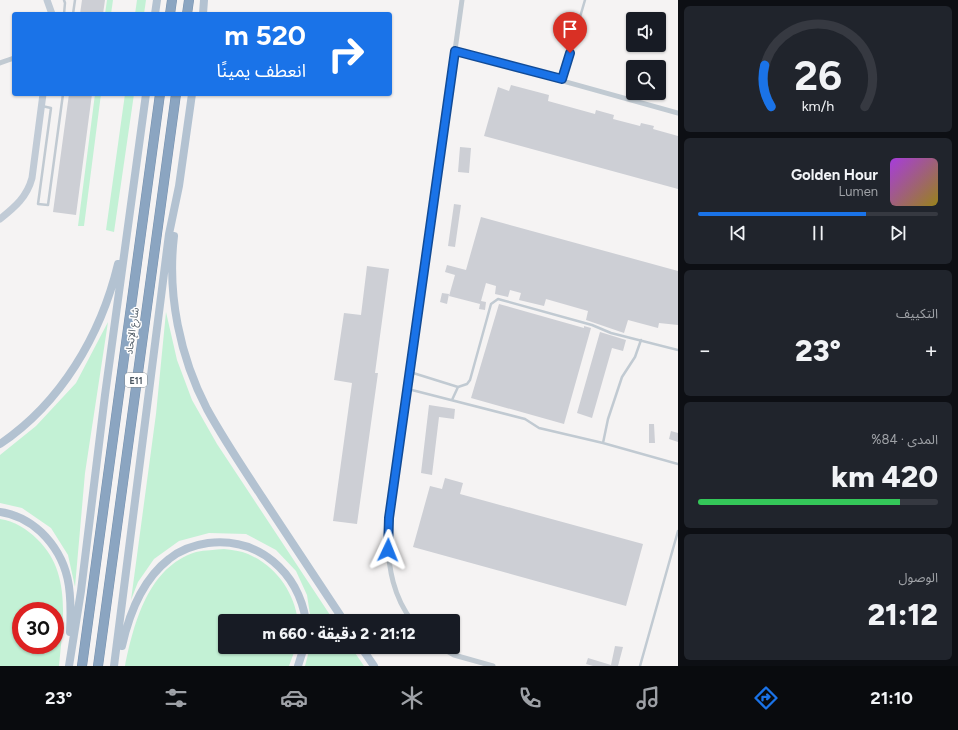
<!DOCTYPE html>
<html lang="ar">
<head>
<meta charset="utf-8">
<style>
	body { margin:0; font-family:Figtree,"Noto Sans Arabic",sans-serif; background:#20242c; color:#f1f3f6; direction:rtl; height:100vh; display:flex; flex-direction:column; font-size:15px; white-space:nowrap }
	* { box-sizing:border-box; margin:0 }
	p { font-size:13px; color:#9ea1a6 }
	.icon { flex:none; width:22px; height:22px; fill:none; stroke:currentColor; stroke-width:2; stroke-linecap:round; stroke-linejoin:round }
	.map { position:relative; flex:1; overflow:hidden; direction:ltr }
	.sheet { display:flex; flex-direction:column; gap:6px; padding:6px; background:#0d0f14; width:280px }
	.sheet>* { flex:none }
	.top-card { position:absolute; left:12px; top:12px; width:380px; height:84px; border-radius:4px; box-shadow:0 1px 3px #0004; direction:rtl; background:#1a73e8; color:#fff; overflow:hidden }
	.buttons { position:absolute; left:626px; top:12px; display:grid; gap:8px }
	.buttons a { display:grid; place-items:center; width:40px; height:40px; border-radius:4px; background:#171b24; box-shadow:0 1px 3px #0004; font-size:20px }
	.speed { position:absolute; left:12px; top:602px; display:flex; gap:8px; font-size:20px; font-weight:700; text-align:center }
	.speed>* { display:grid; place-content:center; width:52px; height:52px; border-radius:50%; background:#171b24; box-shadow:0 1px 3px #0004; line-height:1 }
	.speed .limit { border:6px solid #d22; background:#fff; color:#111 }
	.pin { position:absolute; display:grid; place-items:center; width:34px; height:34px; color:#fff; margin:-41px -17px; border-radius:50% 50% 50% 0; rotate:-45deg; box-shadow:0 0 4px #0007 }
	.pin .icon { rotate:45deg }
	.me { position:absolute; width:44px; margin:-22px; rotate:2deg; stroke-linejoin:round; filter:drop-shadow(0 0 3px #0008) }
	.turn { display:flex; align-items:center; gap:14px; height:84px; padding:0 20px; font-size:18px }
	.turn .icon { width:52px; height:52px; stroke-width:2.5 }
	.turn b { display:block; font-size:28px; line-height:34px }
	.big { font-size:30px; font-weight:800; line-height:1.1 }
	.sheet .widget { flex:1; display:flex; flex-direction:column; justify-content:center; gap:6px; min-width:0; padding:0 14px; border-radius:6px; background:#20242c }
	.sheet .dial { align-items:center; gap:0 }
	.dial svg { height:104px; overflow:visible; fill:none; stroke:#363941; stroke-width:7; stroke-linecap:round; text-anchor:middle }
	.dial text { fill:#f1f3f6; stroke:none }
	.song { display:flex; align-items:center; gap:12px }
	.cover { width:48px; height:48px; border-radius:6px; background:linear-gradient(135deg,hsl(280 70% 55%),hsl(50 70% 35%)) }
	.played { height:4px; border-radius:2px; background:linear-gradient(90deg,#1a73e8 70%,#363941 70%) }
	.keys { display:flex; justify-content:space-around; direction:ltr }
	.heat { display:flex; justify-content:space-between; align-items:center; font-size:22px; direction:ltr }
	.charge { height:6px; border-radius:3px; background:linear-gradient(90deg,#34c759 84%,#363941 0) }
	.trip { position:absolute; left:218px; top:614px; width:242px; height:40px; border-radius:4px; background:#171b24; box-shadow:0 1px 3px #0004; font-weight:800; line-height:40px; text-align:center; direction:rtl }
	.dock { display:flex; height:64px; justify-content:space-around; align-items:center; background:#090b0e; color:#9ea1a6 }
	.dock .icon { width:28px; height:28px }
	.dock .on { color:#1a73e8 }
	.dock b { font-size:18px; color:#f1f3f6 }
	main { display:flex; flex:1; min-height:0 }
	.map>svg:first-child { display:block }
	.green { fill:#c3f1d5; fill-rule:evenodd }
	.building { fill:#cdcfd5 }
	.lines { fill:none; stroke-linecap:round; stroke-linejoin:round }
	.highway-casing { stroke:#7690ad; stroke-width:10 }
	.lane { stroke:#c1cad2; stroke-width:2.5 }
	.street { stroke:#c1cad2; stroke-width:5 }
	.secondary { stroke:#c1cbd6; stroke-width:7 }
	.primary { stroke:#b3c2d1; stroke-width:8 }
	.highway { stroke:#8ba5c1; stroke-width:9 }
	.route-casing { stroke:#114b97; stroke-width:10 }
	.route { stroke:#1a73e8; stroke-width:7 }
	.labels { text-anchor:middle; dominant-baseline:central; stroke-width:3; stroke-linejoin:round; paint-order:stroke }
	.shield { fill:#fff; stroke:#808990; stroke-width:1 }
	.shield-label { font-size:9px; font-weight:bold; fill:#4a5661 }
	.street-label { font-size:10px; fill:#4a5661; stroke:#fff }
</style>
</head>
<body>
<main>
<section class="sheet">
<div class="widget dial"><svg viewBox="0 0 100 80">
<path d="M14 69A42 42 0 1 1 86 69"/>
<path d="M14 69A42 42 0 0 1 9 37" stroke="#1a73e8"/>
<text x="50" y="56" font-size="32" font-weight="700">26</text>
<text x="50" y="72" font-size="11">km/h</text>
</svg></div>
<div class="widget">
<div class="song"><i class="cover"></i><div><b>Golden Hour</b><p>Lumen</p></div></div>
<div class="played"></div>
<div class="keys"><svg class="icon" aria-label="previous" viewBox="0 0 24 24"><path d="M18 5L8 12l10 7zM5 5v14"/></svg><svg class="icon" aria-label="pause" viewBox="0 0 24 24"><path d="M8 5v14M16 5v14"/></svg><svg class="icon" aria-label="next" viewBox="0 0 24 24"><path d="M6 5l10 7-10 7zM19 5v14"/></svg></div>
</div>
<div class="widget"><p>التكييف</p>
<div class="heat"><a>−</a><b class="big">23°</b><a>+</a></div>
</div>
<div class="widget"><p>المدى · 84%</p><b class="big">420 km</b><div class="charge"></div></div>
<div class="widget"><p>الوصول</p><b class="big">21:12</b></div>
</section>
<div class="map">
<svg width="678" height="666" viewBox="0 0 678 666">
	<rect width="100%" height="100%" fill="#f5f3f3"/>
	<path class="green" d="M107 0H113L111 14H105Z
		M137 0H146L144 14H135Z
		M95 94H101L84 226H78Z
		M125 94H134L114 232 106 230Z
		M166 312 177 360 192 400 217 444 334 621H311L307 595 296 571 276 550 246 534 209 533 179 541 154 559 138 582 131 600 156 414Z
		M108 322 85 473 75 587 68 555 51 528 22 508 0 503V455L36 426 76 383Z
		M0 519C14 521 27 529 37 539 72 572 63 622 59 666H0ZM21 611H55V645H21Z
		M224 549C232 550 241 551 248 554 276 566 294 592 298 621H225V647H296L289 666H125C134 623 148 567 196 552 205 550 215 550 224 549Z
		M310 647H351L364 666H305Z"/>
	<path class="building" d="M82 0H105L103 14H80Z
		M511 85 549 95 548 101 595 114 596 110 614 115 613 119 640 126 641 123 654 126 653 129 678 136V189L484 136 498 87 509 91Z
		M69 94H92L76 215 53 212Z
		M460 147 471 148 469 173 458 172Z
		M454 204 461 205 455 247 448 246Z
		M481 217 678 271V325L659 323 658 328 628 320 624 333 586 320 588 311 546 299 544 306 519 300 521 293 510 290 508 297 495 294 496 286 486 283 481 301 486 302 485 310 479 309 480 304 449 296 455 275 445 272 447 265 466 270Z
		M367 266 389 269 375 373H378L357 524 333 521 352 383 334 380 344 313 361 315Z
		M442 293 449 294 447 304 440 302Z
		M499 304 584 328V326L591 328 564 424 471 398Z
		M600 332 626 340 623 351 612 348 592 418 577 413Z
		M429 405 455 409 454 419 439 417 432 475 421 473Z
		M649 424H654L655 443H649Z
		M671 431 678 433V442L669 439Z
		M445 478 463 483 460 494 643 544 626 606 413 547 430 486 442 489Z
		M615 646 623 647 618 666H593L586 664 588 658 611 665Z"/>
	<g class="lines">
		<g class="highway-casing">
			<path id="highway" d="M170 14 172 0
				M187 14 189 0
				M82 666 160 94
				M98 666 176 94"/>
		</g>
		<path class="lane" d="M64 0 65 3 64 14
			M73 14 75 0
			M562 79 585 0
			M42 106 51 108 38 204 48 205 63 94
			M410 372 458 387 467 384 470 380 491 304 498 299 592 325 611 333 678 350
			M408 389 525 419 539 428 603 443 678 464
			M452 400 458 387
			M603 443 608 419 622 377 635 357 641 340
			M640 666 678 531"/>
		<path class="street" d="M455 51 678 113
			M0 63 14 58
			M412 621C393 596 389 569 387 539L462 0
			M440 647 454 655 493 666"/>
		<path class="secondary" d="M47 0 52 14
			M0 219C15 207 27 197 32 178L43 94"/>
		<path class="primary" d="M155 14 157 0
			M203 14 204 0
			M174 236C167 295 180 357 207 409 224 440 243 468 262 497 289 538 317 580 344 621
			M0 444C61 403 101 335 118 264
			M0 512C15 514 30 522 41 532 71 561 72 593 70 632
			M122 646C129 614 142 580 169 559 180 550 194 545 208 543 259 537 298 572 306 621
			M361 647 374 666
			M69 666 81 591 105 395 146 94
			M114 666 169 234 179 186 192 94
			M298 666 304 647"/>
		<use href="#highway" class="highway"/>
	</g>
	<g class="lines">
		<g class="route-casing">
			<path id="route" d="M388 550 389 518 455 51 562 79 570 53"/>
		</g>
		<use href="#route" class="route"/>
	</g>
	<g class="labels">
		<rect class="shield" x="125" y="373" width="22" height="14" rx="3"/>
		<g class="shield-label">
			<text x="136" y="380">E11</text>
		</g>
		<g class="street-label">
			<text transform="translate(132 331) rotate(-82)">شارع الإتحاد</text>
		</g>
	</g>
</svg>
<div class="buttons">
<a><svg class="icon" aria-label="sound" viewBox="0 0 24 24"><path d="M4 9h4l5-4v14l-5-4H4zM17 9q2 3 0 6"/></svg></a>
<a><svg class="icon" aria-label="search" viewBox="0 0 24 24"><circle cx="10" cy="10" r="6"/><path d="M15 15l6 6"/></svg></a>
</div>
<div class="speed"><div class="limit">30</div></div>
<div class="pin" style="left:570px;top:53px;background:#d93025"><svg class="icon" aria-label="arrive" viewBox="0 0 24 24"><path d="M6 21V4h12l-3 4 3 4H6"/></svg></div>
<svg class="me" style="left:388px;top:550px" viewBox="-20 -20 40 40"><path d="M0-17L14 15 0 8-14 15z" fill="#1a73e8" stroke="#fff" stroke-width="4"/></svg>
<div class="trip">21:12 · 2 دقيقة · 660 m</div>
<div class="top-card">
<div class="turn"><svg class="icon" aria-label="right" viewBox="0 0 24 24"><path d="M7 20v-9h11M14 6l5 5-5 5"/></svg><div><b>520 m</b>انعطف يمينًا</div></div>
</div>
</div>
</main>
<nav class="dock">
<b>21:10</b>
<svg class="icon on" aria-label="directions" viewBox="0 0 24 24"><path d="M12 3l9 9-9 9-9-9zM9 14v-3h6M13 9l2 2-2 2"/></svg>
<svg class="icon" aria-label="music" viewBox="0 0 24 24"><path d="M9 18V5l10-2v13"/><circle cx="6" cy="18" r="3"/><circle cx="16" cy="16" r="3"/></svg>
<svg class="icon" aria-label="phone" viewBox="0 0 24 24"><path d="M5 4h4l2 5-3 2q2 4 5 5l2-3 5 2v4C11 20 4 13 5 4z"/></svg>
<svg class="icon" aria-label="climate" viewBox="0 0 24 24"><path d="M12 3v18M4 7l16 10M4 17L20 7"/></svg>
<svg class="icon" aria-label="car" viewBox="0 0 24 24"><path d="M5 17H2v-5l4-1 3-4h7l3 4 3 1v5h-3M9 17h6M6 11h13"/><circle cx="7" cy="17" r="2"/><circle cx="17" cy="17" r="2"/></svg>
<svg class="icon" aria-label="filters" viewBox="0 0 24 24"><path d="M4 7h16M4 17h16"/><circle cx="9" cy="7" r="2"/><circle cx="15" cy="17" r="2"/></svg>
<b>23°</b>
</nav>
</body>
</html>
